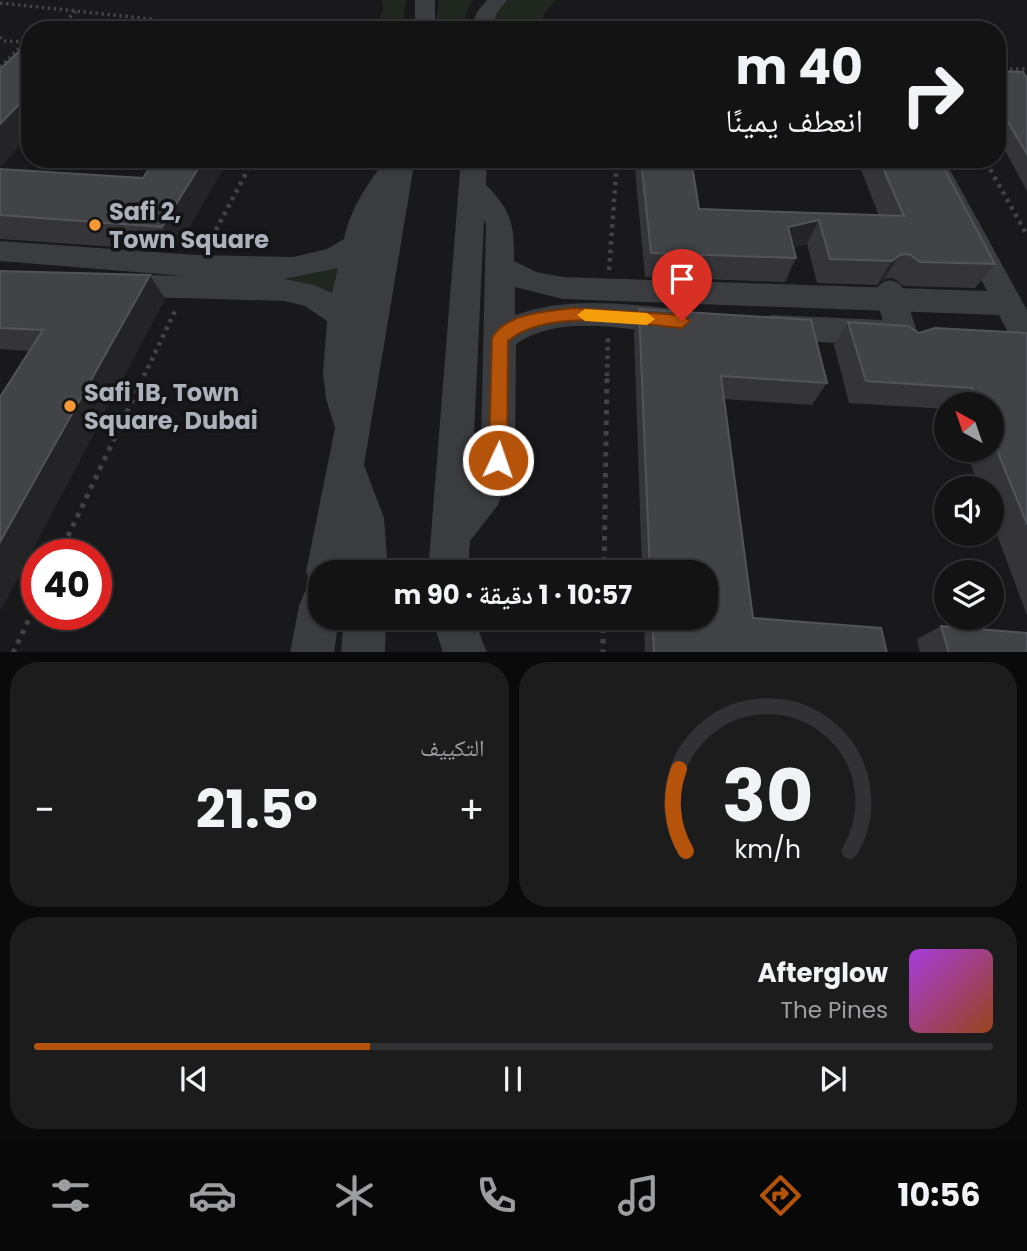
<!DOCTYPE html>
<html lang="ar">
<head>
<meta charset="utf-8">
<style>
	body { margin:0; font-family:Poppins,"Noto Naskh Arabic",sans-serif; background:#1c1c1d; color:#f1f3f6; direction:rtl; height:100vh; display:flex; flex-direction:column; font-size:26px; white-space:nowrap }
	* { box-sizing:border-box; margin:0 }
	p { font-size:23px; color:#9d9ea0 }
	.icon { flex:none; width:38px; height:38px; fill:none; stroke:currentColor; stroke-width:2; stroke-linecap:round; stroke-linejoin:round }
	.map { position:relative; height:652px; overflow:hidden; direction:ltr }
	.sheet { display:flex; flex-direction:column; gap:10px; padding:10px; background:#0a0a0b; flex:1 }
	.sheet>* { flex:none }
	.guide { position:absolute; left:21px; top:21px; width:985px; height:147px; border-radius:28px; box-shadow:0 2px 5px #0004,0 0 0 2px #323234; direction:rtl; background:#131314; color:#f1f3f6; overflow:hidden }
	.needle { width:46px; rotate:320deg }
	.buttons { position:absolute; left:934px; top:392px; display:grid; gap:14px }
	.buttons a { display:grid; place-items:center; width:70px; height:70px; border-radius:50%; background:#131314; box-shadow:0 2px 5px #0004,0 0 0 2px #323234; font-size:35px }
	.speed { position:absolute; left:21px; top:539px; display:flex; gap:14px; font-size:35px; font-weight:700; text-align:center }
	.speed>* { display:grid; place-content:center; width:91px; height:91px; border-radius:50%; background:#131314; box-shadow:0 2px 5px #0004,0 0 0 2px #323234; line-height:1 }
	.speed .limit { border:10px solid #d22; background:#fff; color:#111 }
	.pin { position:absolute; display:grid; place-items:center; width:60px; height:60px; color:#fff; margin:-72px -30px; border-radius:50% 50% 50% 0; rotate:-45deg; box-shadow:0 0 7px #0007 }
	.pin .icon { rotate:45deg }
	.me { position:absolute; width:77px; margin:-38px; rotate:3deg; stroke-linejoin:round; filter:drop-shadow(0 0 5px #0008) }
	.turn { display:flex; align-items:center; gap:24px; height:147px; padding:0 28px; font-size:32px }
	.turn .icon { width:91px; height:91px; stroke-width:2.5 }
	.turn b { display:block; font-size:49px; line-height:60px }
	.big { font-size:52px; font-weight:700; line-height:1.1 }
	.sheet .tile { flex:1; display:flex; flex-direction:column; justify-content:center; gap:10px; min-width:0; padding:0 24px; border-radius:28px; background:#1c1c1d }
	.sheet .dial { align-items:center; gap:0 }
	.dial svg { height:182px; overflow:visible; fill:none; stroke:#323234; stroke-width:7; stroke-linecap:round; text-anchor:middle }
	.dial text { fill:#f1f3f6; stroke:none }
	.song { display:flex; align-items:center; gap:21px }
	.cover { width:84px; height:84px; border-radius:10px; background:linear-gradient(135deg,hsl(280 70% 55%),hsl(20 70% 35%)) }
	.played { height:7px; border-radius:4px; background:linear-gradient(90deg,#b45309 35%,#323234 35%) }
	.keys { display:flex; justify-content:space-around; direction:ltr }
	.heat { display:flex; justify-content:space-between; align-items:center; font-size:38px; direction:ltr }
	.sheet .tiles { flex:1; display:grid; gap:10px; grid-template-columns:1fr 1fr }
	.tile:last-child { grid-column:span 2 }
	.trip { position:absolute; left:308px; top:560px; width:410px; height:70px; border-radius:28px; background:#131314; box-shadow:0 2px 5px #0004,0 0 0 2px #323234; font-weight:700; line-height:70px; text-align:center; direction:rtl }
	.dock { display:flex; height:112px; justify-content:space-around; align-items:center; background:#080808; color:#9d9ea0 }
	.dock .icon { width:49px; height:49px }
	.dock .selected { color:#b45309 }
	.dock b { font-size:32px; color:#f1f3f6 }
	.map>svg:first-child { display:block }
	.green { fill:#1f271f }
	.lines { fill:none; stroke-linecap:round; stroke-linejoin:round }
	.path-far2 { stroke:#404347; stroke-width:3.5; stroke-dasharray:2.5 3.5; stroke-linecap:butt }
	.path-far1 { stroke:#404347; stroke-width:4.5; stroke-dasharray:3.5 5; stroke-linecap:butt }
	.path { stroke:#404347; stroke-width:5; stroke-dasharray:4.5 6; stroke-linecap:butt }
	.minor { fill:#3a3c40; fill-rule:evenodd }
	.minor-bridge { stroke:#3a3c40; stroke-width:29 }
	.wall { fill:#353539 }
	.shaded-wall { fill:#242427 }
	.building { fill:#424347; stroke:#525459; stroke-width:2 }
	.route { fill:#b45309; stroke:#753606; stroke-width:2 }
	.slow { fill:#f59e0b }
	.poi-dot { fill:#f69836; stroke:#141416; stroke-width:2.5 }
	.labels { text-anchor:middle; dominant-baseline:central; stroke-width:7; stroke-linejoin:round; paint-order:stroke }
	.poi-label { font-size:24px; font-weight:bold; fill:#abb2bb; stroke:#141416; text-anchor:start }
</style>
</head>
<body>
<div class="map">
<svg width="1027" height="653" viewBox="0 0 1027 653">
	<rect width="100%" height="100%" fill="#19191b"/>
	<path class="green" d="M382 0H406L402 30H342L376 29 383 9Z
		M439 0H474L468 8 463 27 448 24 447 30H435Z
		M505 0H556L545 12 542 22H514L515 29 572 30H487Z
		M344 259 338 299 248 272Z"/>
	<g class="lines">
		<path class="path-far2" d="M0 3 151 19 167 30
			M57 30 76 11
			M0 37 3 41 30 42
			M0 67 26 42
			M998 69H1027
			M307 159 318 162 364 159
			M984 159 986 163
			M251 163 253 159
			M617 163V159"/>
		<path class="path-far1" d="M317 162H323
			M986 162 1027 235
			M208 245 252 162
			M609 270 617 162
			M144 376 176 309
			M607 376 608 335"/>
		<path class="path" d="M59 555 145 374
			M604 572 607 374
			M603 618V653
			M13 653 37 602"/>
		<path class="minor" d="M415 0H435V30H415Z
			M487 0H507L497 13 491 30H471L477 12Z
			M386 159H415L364 465 384 518 388 572H348L349 558 346 572H320V618H339L334 653H290L299 606 305 591 314 587 306 572 335 428 326 399 323 373 327 321 305 306 285 301 113 296 102 293 98 285 102 277 113 274 185 276 0 261V241L197 255 293 257 327 249 344 239C351 207 367 185 386 159ZM338 268 332 293 314 285 284 279Z
			M461 159H487L486 185C512 211 514 224 514 261L536 272 563 277 987 291 918 159H944L1027 310V352L1016 348 999 315 563 299 515 287V315C569 296 622 304 678 309L689 312 694 321 689 330C673 335 656 331 640 330 597 325 552 320 516 344L515 457 498 505 470 541 468 572H428ZM484 220 486 225 481 444 472 478Z
			M772 315 884 320 895 324 900 333 895 342 884 346 772 339 761 336 756 327 761 318Z
			M344 618H386L385 653H341Z
			M432 618H474L487 653H443Z"/>
		<path class="minor-bridge" d="M890 295 904 339"/>
	</g>
	<path class="wall" d="M998 71 1027 78V191L998 138Z
		M155 159H229L175 251 0 239V169L143 178Z
		M634 159H691L699 209 879 216 857 159H939L995 264 975 288 904 286 893 278 884 279 877 285 817 283 807 244 793 248 796 258 785 282 645 277Z
		M0 271 165 299 30 351 0 349Z
		M639 309 827 383 812 405 724 399 753 618 887 653H645L644 618H705V572H642L634 333Z
		M848 322 919 333 1027 335V615L992 522V488H980L965 450H992V404H947V409L849 403 834 345Z
		M941 626 1027 653H920L917 639Z"/>
	<path class="shaded-wall" d="M30 93V134L0 168V124Z
		M204 159H229L175 251 162 227Z
		M819 220 807 244 778 251 788 227Z
		M900 255 884 279 877 285 892 261Z
		M150 275 165 299 0 612V542Z"/>
	<path class="building" d="M23 48H30V93L0 124V69Z
		M998 71 1023 72 1027 78V154L998 105Z
		M155 159H204L162 227 0 215V169L143 178Z
		M641 159H691L699 209 904 216 879 159H939L995 264 920 262 909 254 900 255 892 261 830 259 819 220 788 227 796 258 651 253Z
		M0 271 150 275 0 542V397L43 330 0 328Z
		M639 309 811 320 827 383 721 376 753 618 881 628 887 653H654L652 618H705V572H650Z
		M848 322 908 326 919 333 935 328 1026 333 1027 335V524L992 438V404H979L972 388 866 381Z
		M941 626 1027 633V653H949Z"/>
	<path class="route" d="M573 308 682 315 690 321 682 328C634 324 547 307 508 341L507 460 504 466 498 468 491 466 489 460 492 338C507 312 547 312 573 308Z"/>
	<path class="slow" d="M585 309 647 313 655 319 647 325 585 321 577 315Z"/>
	<g class="poi-dot">
		<circle cx="95" cy="225" r="7"/>
		<circle cx="70" cy="406" r="7"/>
	</g>
	<g class="labels">
		<g class="poi-label">
			<text x="109" y="211">Safi 2,<tspan x="109" dy="28">Town Square</tspan></text>
			<text x="84" y="392">Safi 1B, Town<tspan x="84" dy="28">Square, Dubai</tspan></text>
		</g>
	</g>
</svg>
<div class="buttons">
<a><svg class="needle" viewBox="-14 -14 28 28"><path d="M0-13l5 13h-10z" fill="#e53935"/><path d="M0 13l5-13h-10z" fill="#9d9ea0"/></svg></a>
<a><svg class="icon" aria-label="sound" viewBox="0 0 24 24"><path d="M4 9h4l5-4v14l-5-4H4zM17 9q2 3 0 6"/></svg></a>
<a><svg class="icon" aria-label="layers" viewBox="0 0 24 24"><path d="M12 4l9 5-9 5-9-5zM3 14l9 5 9-5"/></svg></a>
</div>
<div class="speed"><div class="limit">40</div></div>
<div class="pin" style="left:682px;top:321px;background:#d93025"><svg class="icon" aria-label="arrive" viewBox="0 0 24 24"><path d="M6 21V4h12l-3 4 3 4H6"/></svg></div>
<svg class="me" style="left:498px;top:460px" viewBox="-20 -20 40 40"><circle r="17" fill="#b45309" stroke="#fff" stroke-width="3"/><path d="M0-11L8 9 0 5-8 9z" fill="#fff"/></svg>
<div class="trip">10:57 · 1 دقيقة · 90 m</div>
<div class="guide">
<div class="turn"><svg class="icon" aria-label="right" viewBox="0 0 24 24"><path d="M7 20v-9h11M14 6l5 5-5 5"/></svg><div><b>40 m</b>انعطف يمينًا</div></div>
</div>
</div>
<section class="sheet">
<div class="tiles">
<div class="tile dial"><svg viewBox="0 0 100 80">
<path d="M14 69A42 42 0 1 1 86 69"/>
<path d="M14 69A42 42 0 0 1 11 33" stroke="#b45309"/>
<text x="50" y="56" font-size="32" font-weight="700">30</text>
<text x="50" y="72" font-size="11">km/h</text>
</svg></div>
<div class="tile"><p>التكييف</p>
<div class="heat"><a>−</a><b class="big">21.5°</b><a>+</a></div>
</div>
<div class="tile">
<div class="song"><i class="cover"></i><div><b>Afterglow</b><p>The Pines</p></div></div>
<div class="played"></div>
<div class="keys"><svg class="icon" aria-label="previous" viewBox="0 0 24 24"><path d="M18 5L8 12l10 7zM5 5v14"/></svg><svg class="icon" aria-label="pause" viewBox="0 0 24 24"><path d="M8 5v14M16 5v14"/></svg><svg class="icon" aria-label="next" viewBox="0 0 24 24"><path d="M6 5l10 7-10 7zM19 5v14"/></svg></div>
</div>
</div>
</section>
<nav class="dock">
<b>10:56</b>
<svg class="icon selected" aria-label="directions" viewBox="0 0 24 24"><path d="M12 3l9 9-9 9-9-9zM9 14v-3h6M13 9l2 2-2 2"/></svg>
<svg class="icon" aria-label="music" viewBox="0 0 24 24"><path d="M9 18V5l10-2v13"/><circle cx="6" cy="18" r="3"/><circle cx="16" cy="16" r="3"/></svg>
<svg class="icon" aria-label="phone" viewBox="0 0 24 24"><path d="M5 4h4l2 5-3 2q2 4 5 5l2-3 5 2v4C11 20 4 13 5 4z"/></svg>
<svg class="icon" aria-label="climate" viewBox="0 0 24 24"><path d="M12 3v18M4 7l16 10M4 17L20 7"/></svg>
<svg class="icon" aria-label="car" viewBox="0 0 24 24"><path d="M5 17H2v-5l4-1 3-4h7l3 4 3 1v5h-3M9 17h6M6 11h13"/><circle cx="7" cy="17" r="2"/><circle cx="17" cy="17" r="2"/></svg>
<svg class="icon" aria-label="filters" viewBox="0 0 24 24"><path d="M4 7h16M4 17h16"/><circle cx="9" cy="7" r="2"/><circle cx="15" cy="17" r="2"/></svg>
</nav>
</body>
</html>
